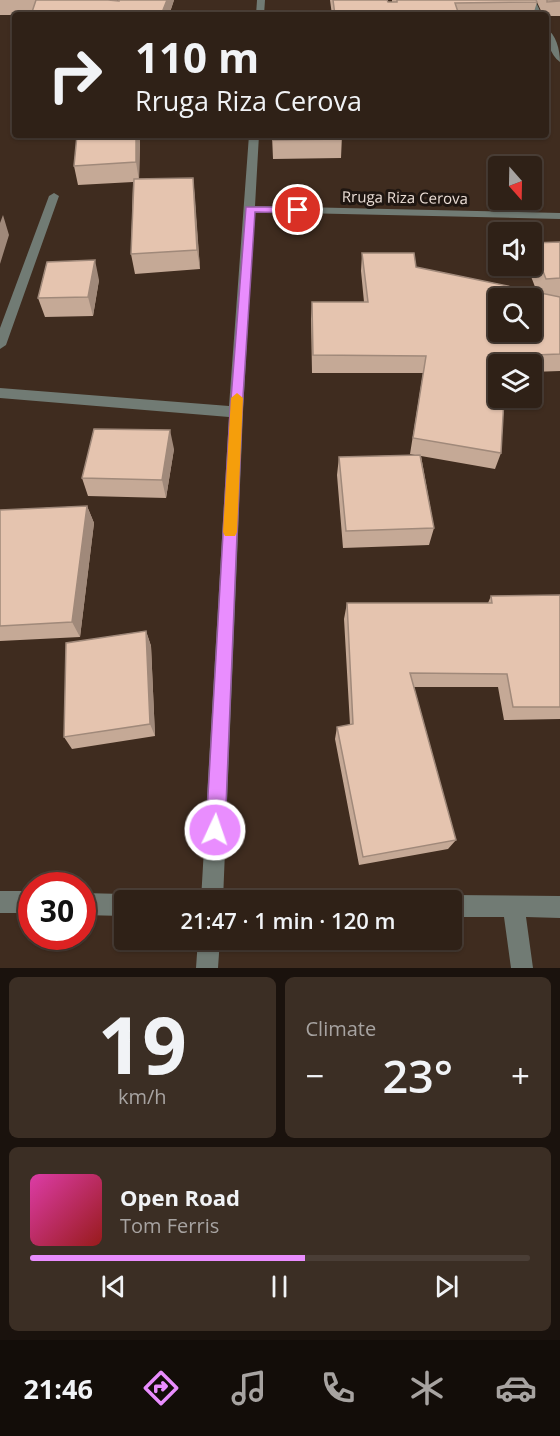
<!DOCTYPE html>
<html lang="en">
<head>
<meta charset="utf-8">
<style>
	body { margin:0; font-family:"Open Sans",sans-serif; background:#3b2e24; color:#f1f3f6; height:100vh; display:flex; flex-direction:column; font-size:22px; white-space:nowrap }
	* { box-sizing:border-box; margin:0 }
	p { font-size:20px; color:#a7a3a1 }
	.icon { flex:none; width:33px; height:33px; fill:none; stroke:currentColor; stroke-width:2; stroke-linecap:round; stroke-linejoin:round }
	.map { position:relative; height:968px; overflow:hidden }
	.sheet { display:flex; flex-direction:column; gap:9px; padding:9px; background:#1a120d; flex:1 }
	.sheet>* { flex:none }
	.hud { position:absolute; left:12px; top:12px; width:537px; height:126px; border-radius:6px; box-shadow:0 2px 4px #0004,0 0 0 2px #4a3e36; background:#2f2117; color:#f1f3f6; overflow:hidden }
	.needle { width:39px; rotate:160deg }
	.tools { position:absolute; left:488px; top:156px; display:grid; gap:12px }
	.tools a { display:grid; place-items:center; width:54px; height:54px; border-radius:6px; background:#2f2117; box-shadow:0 2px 4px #0004,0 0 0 2px #4a3e36; font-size:30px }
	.speed { position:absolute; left:18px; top:872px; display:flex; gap:12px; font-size:30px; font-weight:700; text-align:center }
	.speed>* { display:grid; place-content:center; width:78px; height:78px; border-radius:50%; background:#2f2117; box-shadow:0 2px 4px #0004,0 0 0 2px #4a3e36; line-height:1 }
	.speed .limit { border:9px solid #d22; background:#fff; color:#111 }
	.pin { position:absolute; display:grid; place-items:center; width:51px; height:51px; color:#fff; margin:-26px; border:3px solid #fff; border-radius:50%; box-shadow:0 2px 6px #0007 }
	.me { position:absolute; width:66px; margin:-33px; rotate:3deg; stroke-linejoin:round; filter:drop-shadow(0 0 4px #0008) }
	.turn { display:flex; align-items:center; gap:21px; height:126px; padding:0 24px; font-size:27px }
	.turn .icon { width:78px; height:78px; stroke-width:2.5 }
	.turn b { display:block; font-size:42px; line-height:51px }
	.big { font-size:45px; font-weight:600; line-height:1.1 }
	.sheet .card { flex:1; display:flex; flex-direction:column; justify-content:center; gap:9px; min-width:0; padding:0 21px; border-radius:9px; background:#3b2e24 }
	.sheet .dial { align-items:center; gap:0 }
	.dial b { font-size:78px; line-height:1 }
	.song { display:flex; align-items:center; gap:18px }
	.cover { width:72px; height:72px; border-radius:9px; background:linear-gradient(135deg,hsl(320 70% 55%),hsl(0 70% 35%)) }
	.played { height:6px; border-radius:3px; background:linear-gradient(90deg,#e98dfe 55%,#4a3e36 55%) }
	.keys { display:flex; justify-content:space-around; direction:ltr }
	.heat { display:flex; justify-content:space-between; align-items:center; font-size:33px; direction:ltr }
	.sheet .tiles { flex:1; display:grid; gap:9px; grid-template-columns:1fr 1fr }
	.card:last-child { grid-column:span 2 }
	.trip { position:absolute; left:114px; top:890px; width:348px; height:60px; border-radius:6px; background:#2f2117; box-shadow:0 2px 4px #0004,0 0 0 2px #4a3e36; font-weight:600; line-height:60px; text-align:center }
	.tab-bar { display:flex; height:96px; justify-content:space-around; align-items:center; background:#130d09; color:#a7a3a1 }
	.tab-bar .icon { width:42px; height:42px }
	.tab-bar .on { color:#e98dfe }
	.tab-bar b { font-size:27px; color:#f1f3f6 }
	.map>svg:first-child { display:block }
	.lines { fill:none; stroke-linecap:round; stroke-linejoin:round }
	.minor { fill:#717b74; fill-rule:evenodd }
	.wall { fill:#c5a996 }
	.shaded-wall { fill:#a0897a }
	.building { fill:#e5c4af; stroke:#a0897a; stroke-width:1.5; fill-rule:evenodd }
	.route { fill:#e98dfe; stroke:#975ca5; stroke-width:1.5 }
	.slow { fill:#f59e0b }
	.labels { text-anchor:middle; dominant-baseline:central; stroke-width:6; stroke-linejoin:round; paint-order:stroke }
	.far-street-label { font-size:15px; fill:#eaddd5; stroke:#1f1611 }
</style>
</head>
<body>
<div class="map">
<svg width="560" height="968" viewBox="0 0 560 968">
	<rect width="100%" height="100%" fill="#3f2c1f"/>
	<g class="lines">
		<path class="minor" d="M257 0H265L264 15H256Z
			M527 0H535L542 15H534Z
			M546 28C556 34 560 50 560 62 550 55 546 39 546 28Z
			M249 135H259L255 206 560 213V219L254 212 243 412 223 900H201L229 417 0 398V388L229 406Z
			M54 193 59 196 6 345 0 349V328L49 196Z
			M0 891H32V913H0Z
			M82 893 124 894 133 900H124V916L82 915Z
			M452 895 560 896V918L526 917 533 968H511L504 917H452V900H444Z
			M198 939H220L218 968H196Z"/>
	</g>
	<path class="wall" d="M0 0H115V1H119V0H174L169 15H0Z
		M330 0H387L388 2H392V0H536L537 2 533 15H332Z
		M536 0H560V16H546V15H543Z
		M272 135H342L341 158 273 159Z
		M140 140 139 179 193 178 200 269 135 274 131 254 133 182 78 185 74 166Z
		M560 242V371L531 372V364H498L501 453 495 469 421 456 434 528 429 545 343 548 337 475 339 457 415 455 410 454 423 373H312L311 319 312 302H364L361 271 362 253 416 267 537 292 527 266H531L532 243Z
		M99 280 93 316 45 317 38 298Z
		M174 449 166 498 88 496 82 478Z
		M87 506 94 523 80 637 0 641V510Z
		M560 595V719L504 720 498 687H414L456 840 448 849 359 865 335 739 337 727 350 725 344 619 347 603H488L491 596Z
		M146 631 151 646 155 736 72 749 64 737Z"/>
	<path class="shaded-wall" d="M167 0H174L169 15H161Z
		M136 135H139L140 140 139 181 136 162Z
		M193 178 195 197 200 269 197 250Z
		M3 215 9 235 0 264V223Z
		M95 260 99 280 93 316 88 297Z
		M170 430 174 449 166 498 162 480Z
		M87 506 94 523 80 637 72 622Z
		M146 631 151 646 155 736 150 724Z"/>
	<path class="building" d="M36 0H108L119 1V0H167L161 15H31Z
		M333 0H387L388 2H397V0H536L537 2 455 3 459 15H335Z
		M547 0H560V1L547 2Z
		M77 135H136V162L74 166Z
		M273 135H342V139L273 140Z
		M193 178 197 250 131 254 134 179Z
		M560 242V278L546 279 532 243Z
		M362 253H414L416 267 560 297V354L507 356 506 364H498V398H504L501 453 413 438 426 356 313 355 312 302H368ZM498 298H531V332H498Z
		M95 260 88 297 38 298 47 262Z
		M94 429 170 430 162 480 82 478Z
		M420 455 434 528 346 531 339 457Z
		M87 506 72 622 0 626V510Z
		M560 595V707H513L507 674 410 673 456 840 363 857 337 727 353 724 347 603H492L491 596Z
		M146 631 150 724 64 737 66 643Z"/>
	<path class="route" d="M246 207H298L302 210 298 213 255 212 242 412 225 830 222 837 215 840 209 837 206 830 230 412Z"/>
	<path class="slow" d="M237 393 243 398 237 532 235 536H225L223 532 231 398Z"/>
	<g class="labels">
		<g class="far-street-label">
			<text transform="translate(405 197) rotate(1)">Rruga Riza Cerova</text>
		</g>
	</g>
</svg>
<div class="tools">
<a><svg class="needle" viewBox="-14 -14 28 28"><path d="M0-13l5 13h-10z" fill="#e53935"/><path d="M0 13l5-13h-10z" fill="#a7a3a1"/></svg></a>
<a><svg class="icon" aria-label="sound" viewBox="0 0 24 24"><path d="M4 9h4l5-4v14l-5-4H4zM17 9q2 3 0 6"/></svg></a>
<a><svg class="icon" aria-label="search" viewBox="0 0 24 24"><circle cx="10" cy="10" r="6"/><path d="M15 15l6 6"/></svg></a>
<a><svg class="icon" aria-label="layers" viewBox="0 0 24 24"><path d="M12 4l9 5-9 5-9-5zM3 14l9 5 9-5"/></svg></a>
</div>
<div class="speed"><div class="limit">30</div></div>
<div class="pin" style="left:298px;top:210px;background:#d93025"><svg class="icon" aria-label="arrive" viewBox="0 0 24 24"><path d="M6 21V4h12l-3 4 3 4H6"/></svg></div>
<svg class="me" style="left:215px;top:830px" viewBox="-20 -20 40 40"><circle r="17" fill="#e98dfe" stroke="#fff" stroke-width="3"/><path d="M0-11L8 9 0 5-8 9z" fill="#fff"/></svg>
<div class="trip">21:47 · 1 min · 120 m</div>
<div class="hud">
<div class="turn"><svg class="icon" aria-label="right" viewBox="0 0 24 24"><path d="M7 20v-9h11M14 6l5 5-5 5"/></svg><div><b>110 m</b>Rruga Riza Cerova</div></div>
</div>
</div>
<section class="sheet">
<div class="tiles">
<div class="card dial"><b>19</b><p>km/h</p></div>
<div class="card"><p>Climate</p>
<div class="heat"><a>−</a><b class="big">23°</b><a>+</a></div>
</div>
<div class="card">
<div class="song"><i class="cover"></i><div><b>Open Road</b><p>Tom Ferris</p></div></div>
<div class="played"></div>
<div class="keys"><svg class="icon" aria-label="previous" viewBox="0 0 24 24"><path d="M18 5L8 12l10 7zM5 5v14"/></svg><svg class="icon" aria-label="pause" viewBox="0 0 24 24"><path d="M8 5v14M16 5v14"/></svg><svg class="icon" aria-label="next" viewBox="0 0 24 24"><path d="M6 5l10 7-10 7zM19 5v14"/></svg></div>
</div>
</div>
</section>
<nav class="tab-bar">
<b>21:46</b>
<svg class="icon on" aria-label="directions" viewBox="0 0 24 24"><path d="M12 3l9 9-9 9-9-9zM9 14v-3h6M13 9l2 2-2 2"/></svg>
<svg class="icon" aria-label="music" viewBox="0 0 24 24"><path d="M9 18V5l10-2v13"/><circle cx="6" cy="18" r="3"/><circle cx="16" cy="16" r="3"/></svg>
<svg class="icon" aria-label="phone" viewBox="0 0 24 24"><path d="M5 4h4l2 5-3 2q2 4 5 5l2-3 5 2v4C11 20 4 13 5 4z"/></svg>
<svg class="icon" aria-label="climate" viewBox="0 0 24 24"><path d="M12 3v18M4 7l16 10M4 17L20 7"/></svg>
<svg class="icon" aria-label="car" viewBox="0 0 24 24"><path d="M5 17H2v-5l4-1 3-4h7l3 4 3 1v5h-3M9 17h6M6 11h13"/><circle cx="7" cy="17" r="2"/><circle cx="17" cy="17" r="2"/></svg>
</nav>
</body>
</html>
